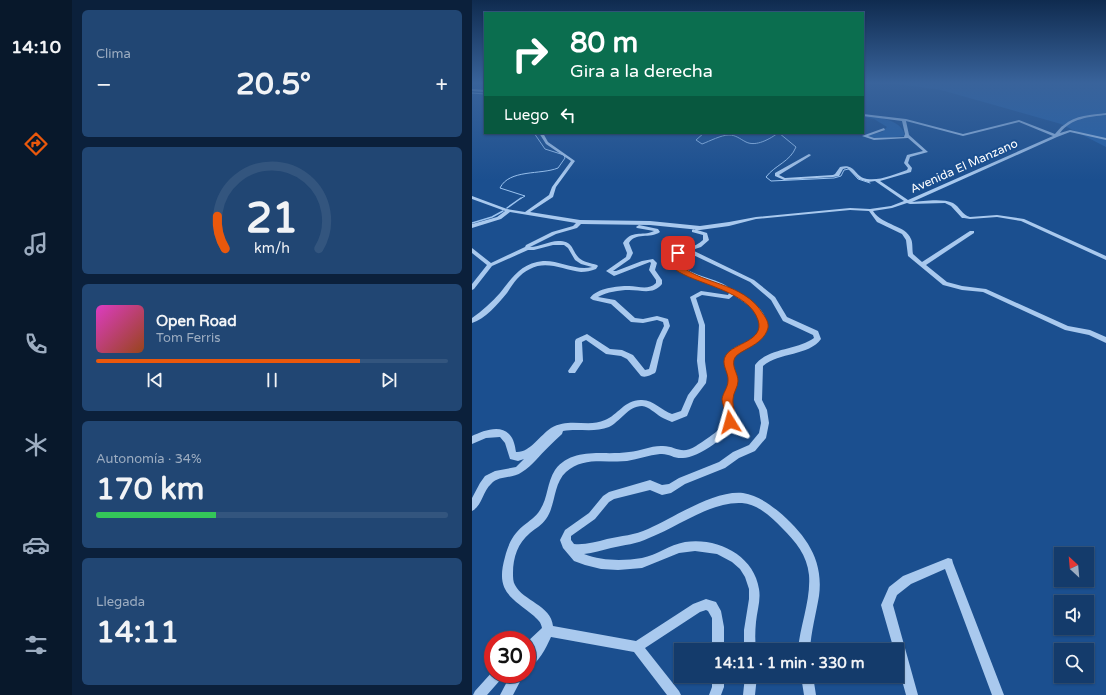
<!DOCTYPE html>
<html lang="es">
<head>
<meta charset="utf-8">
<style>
	body { margin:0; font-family:"Varela Round",sans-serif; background:#214673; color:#f1f3f6; height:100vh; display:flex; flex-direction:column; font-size:15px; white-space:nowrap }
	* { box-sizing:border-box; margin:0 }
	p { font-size:13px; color:#9dadc1 }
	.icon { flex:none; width:22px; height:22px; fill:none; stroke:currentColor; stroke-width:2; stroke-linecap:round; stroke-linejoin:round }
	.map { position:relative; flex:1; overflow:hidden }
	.drawer { display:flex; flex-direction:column; gap:10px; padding:10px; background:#0b203b; width:400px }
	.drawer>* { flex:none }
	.hud { position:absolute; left:12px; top:12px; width:380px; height:122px; border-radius:0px; box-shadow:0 1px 3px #0004,0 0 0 1px #33557e; background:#0b6e4f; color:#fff; overflow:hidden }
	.needle { width:26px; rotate:334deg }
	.fabs { position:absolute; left:582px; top:547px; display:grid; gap:8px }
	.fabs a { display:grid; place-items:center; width:40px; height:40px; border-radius:0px; background:#143b6b; box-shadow:0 1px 3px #0004,0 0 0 1px #33557e; font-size:20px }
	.speed { position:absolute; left:12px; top:631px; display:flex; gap:8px; font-size:20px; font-weight:700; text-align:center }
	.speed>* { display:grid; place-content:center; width:52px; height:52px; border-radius:50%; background:#143b6b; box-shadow:0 1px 3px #0004,0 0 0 1px #33557e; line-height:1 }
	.speed .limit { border:6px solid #d22; background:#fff; color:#111 }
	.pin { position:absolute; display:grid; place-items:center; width:34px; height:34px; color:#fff; margin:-17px; border-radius:8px; box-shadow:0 2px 6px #0006 }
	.me { position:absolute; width:44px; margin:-22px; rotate:352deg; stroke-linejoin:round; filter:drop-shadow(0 0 3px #0008) }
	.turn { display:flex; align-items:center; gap:14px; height:84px; padding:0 20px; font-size:18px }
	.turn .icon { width:52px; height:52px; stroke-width:2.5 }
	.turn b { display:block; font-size:28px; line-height:34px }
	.then { display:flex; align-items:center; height:38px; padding:0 20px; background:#0003; gap:8px; font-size:15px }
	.big { font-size:30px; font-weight:800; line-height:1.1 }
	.drawer .card { flex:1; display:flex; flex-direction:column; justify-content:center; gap:6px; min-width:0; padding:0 14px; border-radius:6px; background:#214673 }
	.drawer .dial { align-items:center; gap:0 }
	.dial svg { height:104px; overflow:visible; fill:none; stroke:#33557e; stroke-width:7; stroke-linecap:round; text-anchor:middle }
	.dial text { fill:#f1f3f6; stroke:none }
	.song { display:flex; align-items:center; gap:12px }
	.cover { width:48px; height:48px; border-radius:6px; background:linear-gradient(135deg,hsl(310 70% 55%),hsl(20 70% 35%)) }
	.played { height:4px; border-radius:2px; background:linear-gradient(90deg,#ea580c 75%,#33557e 75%) }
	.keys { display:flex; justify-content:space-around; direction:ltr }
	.heat { display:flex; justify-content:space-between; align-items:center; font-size:22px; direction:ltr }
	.charge { height:6px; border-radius:3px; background:linear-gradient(90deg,#34c759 34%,#33557e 0) }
	.trip { position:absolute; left:202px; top:643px; width:230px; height:40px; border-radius:0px; background:#143b6b; box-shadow:0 1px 3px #0004,0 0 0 1px #33557e; font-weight:800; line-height:40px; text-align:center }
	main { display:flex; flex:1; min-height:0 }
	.tab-bar { display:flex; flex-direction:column; width:72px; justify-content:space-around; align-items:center; background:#08182b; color:#9dadc1 }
	.tab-bar .icon { width:28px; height:28px }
	.tab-bar .current { color:#ea580c }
	.tab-bar b { font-size:18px; color:#f1f3f6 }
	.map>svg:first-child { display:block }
	.green { fill:#2461a8 }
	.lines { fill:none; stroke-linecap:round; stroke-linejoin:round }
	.stream-far1 { stroke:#9cc4f0; stroke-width:1 }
	.stream { stroke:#9cc4f0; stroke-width:1.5 }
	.minor { fill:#a9c9ee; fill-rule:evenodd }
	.route { fill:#ea580c; stroke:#983908 }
	.labels { text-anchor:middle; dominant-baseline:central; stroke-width:4; stroke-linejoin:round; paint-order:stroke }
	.far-street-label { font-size:12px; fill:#fff; stroke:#1b4f8f }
</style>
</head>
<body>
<main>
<nav class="tab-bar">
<b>14:10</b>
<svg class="icon current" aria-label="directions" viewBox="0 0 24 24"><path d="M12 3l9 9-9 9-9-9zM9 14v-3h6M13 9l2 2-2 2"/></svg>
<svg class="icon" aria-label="music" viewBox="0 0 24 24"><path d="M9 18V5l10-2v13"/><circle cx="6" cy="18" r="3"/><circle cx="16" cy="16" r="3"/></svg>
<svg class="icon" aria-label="phone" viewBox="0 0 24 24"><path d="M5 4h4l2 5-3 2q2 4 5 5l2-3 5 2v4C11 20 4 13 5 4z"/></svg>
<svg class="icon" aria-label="climate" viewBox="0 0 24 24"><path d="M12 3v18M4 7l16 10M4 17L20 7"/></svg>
<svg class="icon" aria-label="car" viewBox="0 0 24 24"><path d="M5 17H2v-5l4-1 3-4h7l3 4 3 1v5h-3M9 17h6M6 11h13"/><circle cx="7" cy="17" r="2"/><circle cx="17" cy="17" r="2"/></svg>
<svg class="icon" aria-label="filters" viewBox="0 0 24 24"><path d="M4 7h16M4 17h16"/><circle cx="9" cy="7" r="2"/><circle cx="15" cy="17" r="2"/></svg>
</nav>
<section class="drawer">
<div class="card"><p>Clima</p>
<div class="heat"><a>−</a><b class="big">20.5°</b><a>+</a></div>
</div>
<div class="card dial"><svg viewBox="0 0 100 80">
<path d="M14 69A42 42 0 1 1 86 69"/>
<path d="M14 69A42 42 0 0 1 8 44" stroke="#ea580c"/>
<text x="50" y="56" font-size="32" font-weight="700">21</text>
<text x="50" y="72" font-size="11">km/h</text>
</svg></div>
<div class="card">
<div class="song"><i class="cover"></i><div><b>Open Road</b><p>Tom Ferris</p></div></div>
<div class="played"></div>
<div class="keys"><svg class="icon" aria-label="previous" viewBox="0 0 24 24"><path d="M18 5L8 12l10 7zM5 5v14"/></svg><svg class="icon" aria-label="pause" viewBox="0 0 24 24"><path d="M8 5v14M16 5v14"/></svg><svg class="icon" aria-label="next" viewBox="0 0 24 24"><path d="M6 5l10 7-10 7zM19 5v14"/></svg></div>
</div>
<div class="card"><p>Autonomía · 34%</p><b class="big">170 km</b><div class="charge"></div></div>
<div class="card"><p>Llegada</p><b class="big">14:11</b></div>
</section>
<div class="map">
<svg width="634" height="695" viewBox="0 0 634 695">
	<rect width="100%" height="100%" fill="#1b4f8f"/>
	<path class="green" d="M417 83H634V147L589 124 469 90Z
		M391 115C405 117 430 119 433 136L402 139 393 136 410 132 415 127 402 119 391 117Z"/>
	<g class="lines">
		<path class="stream-far1" d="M0 93 13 94
			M232 133 224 140 230 144C238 141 249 135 257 135 264 135 268 139 274 142 284 147 298 139 306 133
			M307 133 324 147C318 162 303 165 294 177L299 181 362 178 369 176 372 170 377 169 386 179 398 183
			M48 199 53 196 28 188C37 169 69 175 86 168L93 158 92 155 73 149 62 133"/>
		<path class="stream" d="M35 208 49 198
			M0 223 20 217 31 211"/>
		<path class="minor" d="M0 89 13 90V92L0 91Z
			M634 113V115C617 117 599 118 588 133L598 130 634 138V140L598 132 585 137 440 202C451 201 471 198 481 203 488 207 490 215 498 217L525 215 552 219 634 256V260L549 221 525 217 498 219 492 218H490L479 206 473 203 438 204 435 203 420 208 401 211C411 226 434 225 439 239 441 243 440 249 441 254L450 262 498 231H502V233L454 265 475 282 490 286 514 289 596 326 618 330 634 337V343L617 335 593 330 511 292 490 290 471 285 436 256 434 240 430 234 405 222 397 211 378 210 284 219 257 226 228 230 178 225 109 224 105 228 84 234 58 247C68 247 77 241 86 241 102 241 99 250 107 258 111 262 119 263 125 265L126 266 124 269C119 271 114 272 109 272 91 270 75 260 58 269 47 274 41 284 35 293 26 304 13 319 0 323V318C10 311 20 302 28 293 40 278 49 263 71 261 87 260 103 271 120 267L109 264 103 260 96 248 92 245H81L62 250H56L20 266 2 289 0 290V284L15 265 0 253V248L19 263 53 247 54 245 80 232 101 226 104 223 38 212 29 219 0 228V224L25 217 33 211 0 199V196L35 209 53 212 77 195 80 187 99 161 74 144 67 133H71L76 142 103 161 84 187 81 197 58 212 108 220 178 221 228 226 257 222 284 217 378 208 398 209 419 206 432 201 403 181 396 182 387 179 375 168 371 169 367 176 361 177 312 180 303 176V173L337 154 339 155 338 156 307 175 313 178 361 175 363 174 368 167C384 163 382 177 395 179 408 181 423 174 435 170L436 168 432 163 435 155 451 151 436 138 402 140 390 136 412 128 413 130 396 136 402 138 432 137 433 134 430 121 391 116V114L434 119 491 134 547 120 583 134C586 131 588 127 592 125 603 115 620 115 634 113ZM434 121 491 136 547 122 581 136 436 200 408 181 439 172 440 168 436 163 438 157 456 152 437 135Z
			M167 225 186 229 188 232C178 239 163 232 157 243L161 253 158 259 141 271H144L170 261 181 259 185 263 183 270 190 280V284C181 295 170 290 157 290 147 290 135 292 126 297L143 300 163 318 171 319 185 316 196 319 198 326 191 340 184 371 183 373C178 375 174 378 169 376L155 359 149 356 134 354 114 340 110 342 111 361 103 373H97L96 371 103 361V341L104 339 115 334 138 349 150 350 161 355 173 370 177 369 185 340 192 326 191 322 185 320 171 323 159 322 139 304 121 300 118 298C125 288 145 286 157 286 166 286 176 291 184 283V280L177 270 179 263 178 262 142 276 134 271 154 257 155 253 151 243C160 229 169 237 182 231L165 228 164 227Z
			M222 229 235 233 237 240 229 247 220 250 282 280 303 297 315 317 346 331 349 339C337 356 307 352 291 366L290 400 295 410 297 423 294 438 283 451 267 458 253 468 213 484 199 493 190 495 178 490 142 499 137 502 123 519 99 536V540L102 544C113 545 124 542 135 539 149 536 163 535 176 529 203 517 242 490 271 493 284 495 296 503 306 511 333 534 352 559 347 596 344 614 339 632 338 650H326C328 625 339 600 337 575 335 555 324 542 310 528 300 518 286 504 270 503 239 501 206 527 177 538 165 544 152 545 139 548 130 550 121 553 112 554 130 561 151 561 170 558 185 555 197 545 213 542 245 537 282 555 287 589 289 600 285 611 284 622 283 632 283 641 284 650H272V630L277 599V589L273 577 268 569 260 562 245 554 223 551 207 553 170 568 146 570 129 569 113 565 102 561 91 548 88 540 93 530 117 513 131 496 137 492 178 480 190 485 197 484 207 478 247 462 261 452 277 445 287 433 289 423 287 410 282 400 283 365C295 348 326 350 342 338L341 335 311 321 299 300 278 282 215 252 204 258V262C217 274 233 276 249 283 254 285 258 289 263 290 276 300 297 308 294 329 293 335 289 340 284 343 276 348 266 350 260 359 260 367 266 374 265 382 264 388 259 393 259 399 259 407 264 412 263 420 259 435 226 458 211 458 202 459 197 453 188 454 177 455 166 459 155 461 134 463 111 456 94 472 81 484 84 505 74 519 70 525 64 528 58 533 46 543 41 557 41 573 41 577 41 582 43 585 51 601 79 605 81 626L164 641 221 604 234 599 244 602 249 611 252 627V650H240V618L236 611 234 610 228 612 173 648 207 691 209 695H195L162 652 79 637C74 648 66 664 55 669V642L70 628C69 622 66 620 62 616 39 597 23 592 33 557 36 545 41 534 51 526 57 521 64 517 68 510 76 498 75 482 83 470 101 446 132 456 157 452 168 451 178 446 189 446 204 445 208 456 224 446 233 440 255 427 255 416 255 409 250 404 251 398 252 391 258 386 257 378 256 371 251 364 254 357 261 341 288 345 288 323 287 309 272 303 262 295L257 299 230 295 224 298 233 325V361L235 376 234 383 222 399 215 416 200 422C196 420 192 419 189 417 183 413 177 407 170 406 156 406 148 422 137 427 122 433 106 428 91 431L90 434C81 442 72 451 64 460 60 464 55 469 50 472 41 479 27 475 19 484 11 491 10 506 0 511V498L8 483 13 476 23 471 44 467 52 459 46 461 38 459 33 443 28 437 14 438 0 444V436C10 431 28 424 37 434 42 439 43 446 44 452 58 453 68 435 79 428 98 417 116 428 133 420 146 415 153 399 170 400 182 400 190 411 200 414L209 411 216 395 226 382 227 376 225 361 227 325 218 297 229 291 256 295 257 293C239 279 214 280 198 262V258C207 248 222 249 231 240V235L220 232V230Z
			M476 558 480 559 481 563 532 695H520L473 569 439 584 425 595 421 605 446 695H434L425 662V650H422L409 605 417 587 431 576Z
			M21 671V674H32L30 678 15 695H1L3 691Z
			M39 674H52L41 695H28Z
			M240 676H252V687L249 695H237L240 687Z
			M273 676H285L283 695H271Z
			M329 676H341L344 695H332Z"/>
	</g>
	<linearGradient id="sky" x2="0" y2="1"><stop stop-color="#0f2b4f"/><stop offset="0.46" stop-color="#39639b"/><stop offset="1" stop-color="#39639b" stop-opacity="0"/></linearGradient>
	<rect width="634" height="180" fill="url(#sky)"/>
	<path class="route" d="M204 252 210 253 204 261C226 286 271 280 291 314 294 318 297 323 296 328 291 347 264 350 262 360 260 367 266 374 266 381 266 387 261 393 261 399 260 408 266 415 262 425L258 427 254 425C252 421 254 418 253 414 253 409 250 403 250 399 251 393 256 387 256 381 257 372 248 364 254 355 262 343 293 341 286 320 277 292 229 285 207 272 203 270 199 265 197 261L200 255Z"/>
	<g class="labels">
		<g class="far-street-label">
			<text transform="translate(492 166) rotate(-24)">Avenida El Manzano</text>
		</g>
	</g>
</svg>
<div class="fabs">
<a><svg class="needle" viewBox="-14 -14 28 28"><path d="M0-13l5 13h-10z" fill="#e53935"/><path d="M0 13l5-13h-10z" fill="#9dadc1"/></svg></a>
<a><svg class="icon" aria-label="sound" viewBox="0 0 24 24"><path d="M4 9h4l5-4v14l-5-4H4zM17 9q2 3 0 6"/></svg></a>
<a><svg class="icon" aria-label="search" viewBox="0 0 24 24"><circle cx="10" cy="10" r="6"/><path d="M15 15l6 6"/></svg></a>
</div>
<div class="speed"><div class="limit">30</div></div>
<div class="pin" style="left:206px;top:253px;background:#d93025"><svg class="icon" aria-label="arrive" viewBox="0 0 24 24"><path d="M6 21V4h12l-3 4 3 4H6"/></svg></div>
<svg class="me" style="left:258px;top:422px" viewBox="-20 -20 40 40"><path d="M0-17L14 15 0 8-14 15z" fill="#ea580c" stroke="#fff" stroke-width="4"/></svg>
<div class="trip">14:11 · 1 min · 330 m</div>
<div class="hud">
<div class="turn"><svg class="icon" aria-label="right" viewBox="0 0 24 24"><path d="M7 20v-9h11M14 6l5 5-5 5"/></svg><div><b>80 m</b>Gira a la derecha</div></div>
<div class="then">Luego<svg class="icon" aria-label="left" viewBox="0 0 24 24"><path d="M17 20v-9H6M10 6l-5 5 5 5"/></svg></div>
</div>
</div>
</main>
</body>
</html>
